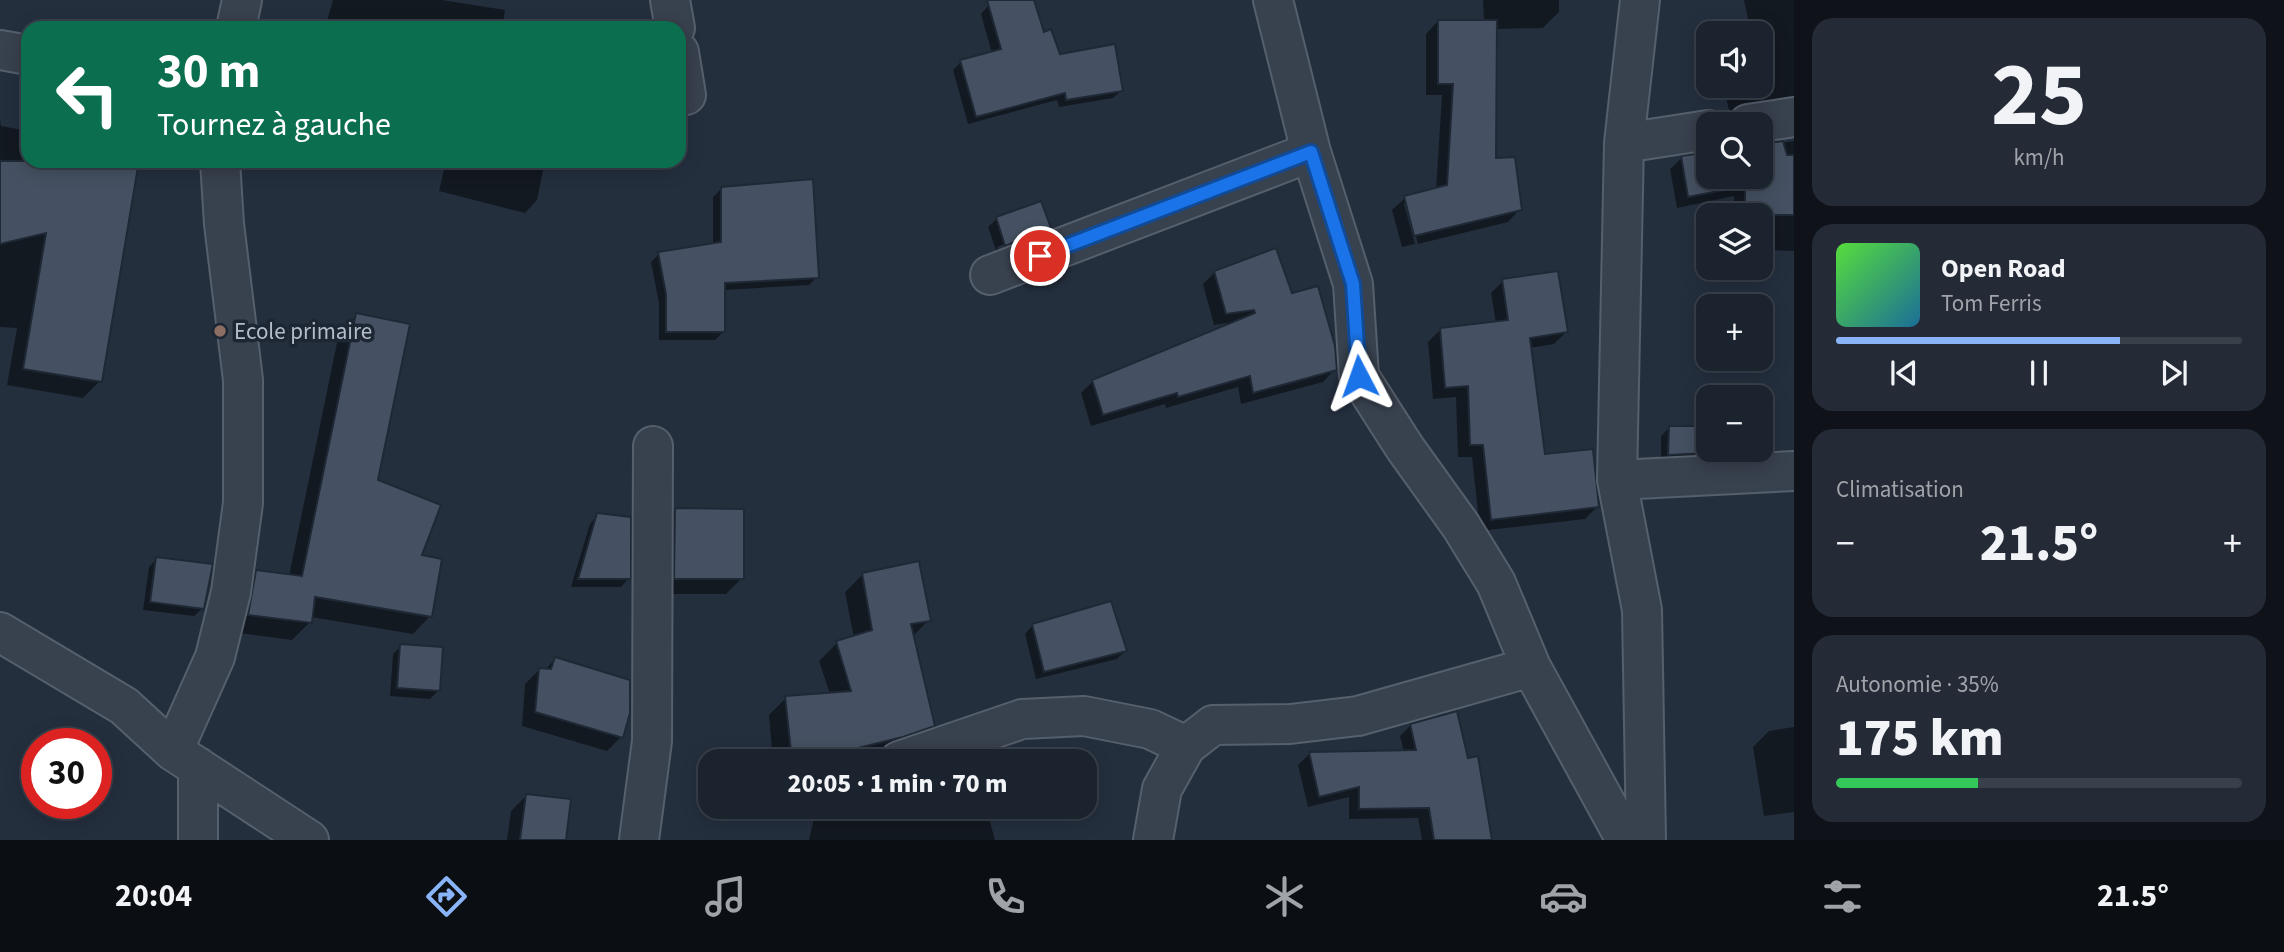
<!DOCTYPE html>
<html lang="fr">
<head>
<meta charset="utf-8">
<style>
	body { margin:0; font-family:"Source Sans 3",sans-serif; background:#242b36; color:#f1f3f6; height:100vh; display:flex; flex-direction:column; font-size:26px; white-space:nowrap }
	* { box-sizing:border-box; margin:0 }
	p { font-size:23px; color:#a0a4aa }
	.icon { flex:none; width:38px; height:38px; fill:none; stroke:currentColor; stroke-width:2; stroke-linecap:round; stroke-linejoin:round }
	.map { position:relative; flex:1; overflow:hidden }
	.panel { display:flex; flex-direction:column; gap:18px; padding:18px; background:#0f1319; width:490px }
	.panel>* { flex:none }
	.top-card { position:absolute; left:21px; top:21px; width:665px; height:147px; border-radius:21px; box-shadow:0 4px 18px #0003,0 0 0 2px #39404a; background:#0b6e4f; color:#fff; overflow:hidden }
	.tools { position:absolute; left:1696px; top:21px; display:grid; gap:14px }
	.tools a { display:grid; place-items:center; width:77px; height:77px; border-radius:14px; background:#1b232e; box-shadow:0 4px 18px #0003,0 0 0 2px #39404a; font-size:35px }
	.speed { position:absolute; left:21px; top:728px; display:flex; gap:14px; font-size:35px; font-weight:700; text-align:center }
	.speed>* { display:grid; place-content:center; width:91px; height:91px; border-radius:50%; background:#1b232e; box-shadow:0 4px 18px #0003,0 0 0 2px #39404a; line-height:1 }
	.speed .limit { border:10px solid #d22; background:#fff; color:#111 }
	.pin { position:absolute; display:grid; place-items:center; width:60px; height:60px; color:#fff; margin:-30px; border:4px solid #fff; border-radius:50%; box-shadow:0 2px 7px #0007 }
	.me { position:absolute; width:77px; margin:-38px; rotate:356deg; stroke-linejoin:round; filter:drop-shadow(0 0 5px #0008) }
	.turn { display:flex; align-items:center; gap:24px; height:147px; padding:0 21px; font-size:32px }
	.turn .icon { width:91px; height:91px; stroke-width:2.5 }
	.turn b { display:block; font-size:49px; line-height:60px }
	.big { font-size:52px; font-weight:800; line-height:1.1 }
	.panel .tile { flex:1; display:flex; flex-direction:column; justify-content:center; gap:10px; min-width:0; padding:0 24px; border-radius:21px; background:#242b36 }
	.panel .dial { align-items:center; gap:0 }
	.dial b { font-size:91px; line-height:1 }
	.song { display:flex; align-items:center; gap:21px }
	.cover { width:84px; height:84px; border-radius:10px; background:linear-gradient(135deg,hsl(110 70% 55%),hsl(200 70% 35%)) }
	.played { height:7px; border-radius:4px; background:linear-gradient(90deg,#8ab4f8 70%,#39404a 70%) }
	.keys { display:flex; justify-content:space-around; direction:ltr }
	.heat { display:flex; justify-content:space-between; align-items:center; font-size:38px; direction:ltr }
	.charge { height:10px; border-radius:5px; background:linear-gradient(90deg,#34c759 35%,#39404a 0) }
	.trip { position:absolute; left:698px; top:749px; width:399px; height:70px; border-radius:21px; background:#1b232e; box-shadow:0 4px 18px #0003,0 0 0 2px #39404a; font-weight:800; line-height:70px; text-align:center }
	.dock { display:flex; height:112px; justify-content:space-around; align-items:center; background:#0b0e12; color:#a0a4aa }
	.dock .icon { width:49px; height:49px }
	.dock .current { color:#8ab4f8 }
	.dock b { font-size:32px; color:#f1f3f6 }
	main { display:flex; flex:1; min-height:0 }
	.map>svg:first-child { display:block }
	.shadow { fill:#0007; fill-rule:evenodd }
	.building { fill:#455162; stroke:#1f2835; stroke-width:2 }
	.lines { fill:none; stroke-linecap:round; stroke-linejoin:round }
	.street-casing { stroke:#565f6c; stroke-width:42 }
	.street { stroke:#38414e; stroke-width:38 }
	.route-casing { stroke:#114b97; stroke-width:18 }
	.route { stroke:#1a73e8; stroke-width:12 }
	.education-dot { fill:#8d6e63; stroke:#1d2633; stroke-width:2.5 }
	.labels { text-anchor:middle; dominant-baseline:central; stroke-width:7; stroke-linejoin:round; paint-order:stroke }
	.poi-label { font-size:23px; fill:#b4bcc9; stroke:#1d2633; text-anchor:start }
</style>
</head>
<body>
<main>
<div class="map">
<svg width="1794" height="840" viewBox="0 0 1794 840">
	<rect width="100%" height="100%" fill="#242f3e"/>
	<path class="shadow" d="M333 0H442L505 10 502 28H325Z
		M1007 0H1032L1043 34 1058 56 1122 90 1113 98 1059 107 1057 100 968 124 953 70 961 62 992 53 981 14 989 5Z
		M1483 0H1559V12L1543 28 1495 29 1494 160 1520 209 1508 222 1418 244 1408 204H1404L1415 244 1402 247 1392 210 1405 198 1436 190 1442 95H1426V34L1438 21 1484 22Z
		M1744 0H1794V111L1778 106 1730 114 1723 86H1760V33H1751Z
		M0 119 1 126 28 131V161H138L100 381 83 398 7 385 17 328 0 327Z
		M1794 141V251L1760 250V215H1734V196L1677 208 1670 169 1682 158 1708 154V177H1760V146Z
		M446 161H545L537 200 525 213 439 191Z
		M721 189 817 277 809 285 724 290 723 332 715 340H659V303L651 262 659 254 713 245V197Z
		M1040 203 1049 228 1041 236 997 253 988 227 997 219ZM1042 230V234L998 250 997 247Z
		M1215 272 1291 295 1335 369 1323 382 1241 404 1238 387 1166 408 1165 404 1091 426 1081 393 1093 381 1235 322 1214 325 1203 284Z
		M1503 281 1566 332 1554 344 1529 348 1543 456 1597 507 1585 519 1480 531 1472 457H1458L1456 397 1433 399 1428 342 1440 330 1496 323 1491 293Z
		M357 315 376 481 420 557 430 616 413 634 311 617 310 622 292 640 231 632 239 590 257 572 289 576 339 333Z
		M1669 428 1706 453 1698 461 1661 463V436Z
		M675 510 742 578 726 594H659V526Z
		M598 515 629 578 621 587H571L590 524Z
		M157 559 203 608 194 616 143 610 149 567Z
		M863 574 929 620 912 637 933 725 915 743 876 756V761H773L769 715 786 698 830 694 819 661 837 643 854 638 845 592Z
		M1033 625 1125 651 1117 659 1036 679 1025 634Z
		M401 646 438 691 430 699 390 696 393 654Z
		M555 659 621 737 607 751 522 726 525 684 539 670H545Z
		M1411 725 1466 760 1491 840H1422L1418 818 1349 819V797L1308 807 1298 765 1309 754 1404 752 1400 736Z
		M1794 727V812L1764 816 1753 747 1769 731Z
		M527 795 564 840H507L511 811Z
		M777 807H986L995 840H809L814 818Z"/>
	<path class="building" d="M987 0H1034L1044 32 1051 29 1060 54 1115 44 1123 91 1066 100 1065 93 976 117 960 60 1001 49Z
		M1438 20H1497L1496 158 1515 157 1522 210 1414 236 1404 196 1447 185 1453 84H1438Z
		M1783 141 1787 155H1794V215H1745V186L1688 197 1681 156 1708 152V177H1760V144Z
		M0 161H139L102 382 23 369 46 233 0 244Z
		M813 179 819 278 725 283V332H666V294L658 252 721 242V187Z
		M1041 201 1051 228 1005 246 996 217Z
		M1276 248 1292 293 1318 286 1335 346 1337 370 1253 393 1250 376 1178 397 1177 393 1103 415 1092 380 1255 313 1254 310 1226 314 1214 271Z
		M1558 271 1568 332 1530 338 1545 454 1593 449 1599 507 1491 520 1483 445H1470L1468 386 1445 388 1440 328 1508 320 1502 279Z
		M356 313 410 324 378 480 441 505 422 555 442 559 432 617 315 597 312 623 248 615 256 570 302 576Z
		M1669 426H1708V453L1668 455Z
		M675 508 744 509V579H674Z
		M597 513 631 517V579H578Z
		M156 557 213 564 204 609 150 602Z
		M919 561 931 621 911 624 935 726 903 737 805 761H792L785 696 851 691 836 641 872 630 862 573Z
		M1111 601 1127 651 1044 672 1032 624Z
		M400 644 443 647 440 691 397 688Z
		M555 657 630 680V713L623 738 535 712 539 668 551 669Z
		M1457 711 1468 758 1478 756 1492 840H1434L1429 808 1359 809V787L1319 797 1309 752 1416 750 1410 724Z
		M526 794 571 799 566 840H520Z"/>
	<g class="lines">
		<g class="street-casing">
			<path id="street" d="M670 0 675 28
				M1273 0 1311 152 1353 284 1359 376 1405 448 1461 526 1496 583 1531 667 1626 840
				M1640 0 1624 143 1617 480 1642 610 1646 840
				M236 28 242 0
				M0 50 28 55
				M679 52 686 95
				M1748 124 1794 117
				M1624 143 1708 130
				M990 275 1311 152
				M1617 480 1794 471
				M0 632 124 706 173 751 309 840
				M173 751 215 657 231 592 243 503V380L224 224 220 161
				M899 761 1022 719 1084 716 1150 729 1186 746
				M198 840V767
				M639 840 652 741 653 446
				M1153 840 1162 789 1186 746 1213 725 1290 724 1358 716 1531 667"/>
		</g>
		<use href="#street" class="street"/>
	</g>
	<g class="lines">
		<g class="route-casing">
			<path id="route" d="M1040 256 1311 152 1353 284 1359 376"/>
		</g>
		<use href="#route" class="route"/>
	</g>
	<circle class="education-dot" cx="220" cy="331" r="7"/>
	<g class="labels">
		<g class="poi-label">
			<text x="234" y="331">Ecole primaire</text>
		</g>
	</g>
</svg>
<div class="tools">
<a><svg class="icon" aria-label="sound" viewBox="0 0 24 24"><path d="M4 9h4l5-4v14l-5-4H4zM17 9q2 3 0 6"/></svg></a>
<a><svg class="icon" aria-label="search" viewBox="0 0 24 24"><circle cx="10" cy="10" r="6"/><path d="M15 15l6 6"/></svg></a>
<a><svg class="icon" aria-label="layers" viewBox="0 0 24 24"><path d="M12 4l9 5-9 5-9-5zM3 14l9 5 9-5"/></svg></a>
<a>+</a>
<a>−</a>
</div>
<div class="speed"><div class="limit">30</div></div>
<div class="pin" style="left:1040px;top:256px;background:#d93025"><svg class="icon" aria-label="arrive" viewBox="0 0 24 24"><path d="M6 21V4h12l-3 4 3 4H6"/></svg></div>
<svg class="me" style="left:1359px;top:376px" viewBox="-20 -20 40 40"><path d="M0-17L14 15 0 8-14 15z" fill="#1a73e8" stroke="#fff" stroke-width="4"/></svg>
<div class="trip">20:05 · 1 min · 70 m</div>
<div class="top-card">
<div class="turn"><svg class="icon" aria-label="left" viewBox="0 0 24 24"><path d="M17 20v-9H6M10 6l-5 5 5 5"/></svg><div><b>30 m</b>Tournez à gauche</div></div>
</div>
</div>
<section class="panel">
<div class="tile dial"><b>25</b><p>km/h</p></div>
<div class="tile">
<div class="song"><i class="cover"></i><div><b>Open Road</b><p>Tom Ferris</p></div></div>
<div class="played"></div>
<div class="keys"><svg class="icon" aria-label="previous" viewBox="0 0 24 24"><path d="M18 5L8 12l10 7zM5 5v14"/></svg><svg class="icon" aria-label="pause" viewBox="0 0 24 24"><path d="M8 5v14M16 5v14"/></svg><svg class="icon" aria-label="next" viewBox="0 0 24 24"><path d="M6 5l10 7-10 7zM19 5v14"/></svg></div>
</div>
<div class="tile"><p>Climatisation</p>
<div class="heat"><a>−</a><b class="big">21.5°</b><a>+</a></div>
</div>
<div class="tile"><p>Autonomie · 35%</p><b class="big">175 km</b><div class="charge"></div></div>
</section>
</main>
<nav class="dock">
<b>20:04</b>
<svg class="icon current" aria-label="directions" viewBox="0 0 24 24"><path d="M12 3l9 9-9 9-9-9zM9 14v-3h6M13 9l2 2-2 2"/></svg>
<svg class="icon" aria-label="music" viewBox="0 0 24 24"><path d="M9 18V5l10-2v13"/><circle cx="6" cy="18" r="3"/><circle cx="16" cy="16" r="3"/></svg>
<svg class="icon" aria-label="phone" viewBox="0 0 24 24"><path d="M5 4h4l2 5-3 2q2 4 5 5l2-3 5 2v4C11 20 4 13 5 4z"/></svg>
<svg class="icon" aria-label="climate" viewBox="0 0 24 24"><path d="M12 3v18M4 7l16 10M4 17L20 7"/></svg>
<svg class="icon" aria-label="car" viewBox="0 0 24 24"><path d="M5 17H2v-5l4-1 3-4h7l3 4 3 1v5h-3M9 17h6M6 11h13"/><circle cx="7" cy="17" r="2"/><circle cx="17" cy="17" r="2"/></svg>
<svg class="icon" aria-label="filters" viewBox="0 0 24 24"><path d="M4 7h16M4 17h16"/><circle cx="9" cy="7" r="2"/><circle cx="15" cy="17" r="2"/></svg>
<b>21.5°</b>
</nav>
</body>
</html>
